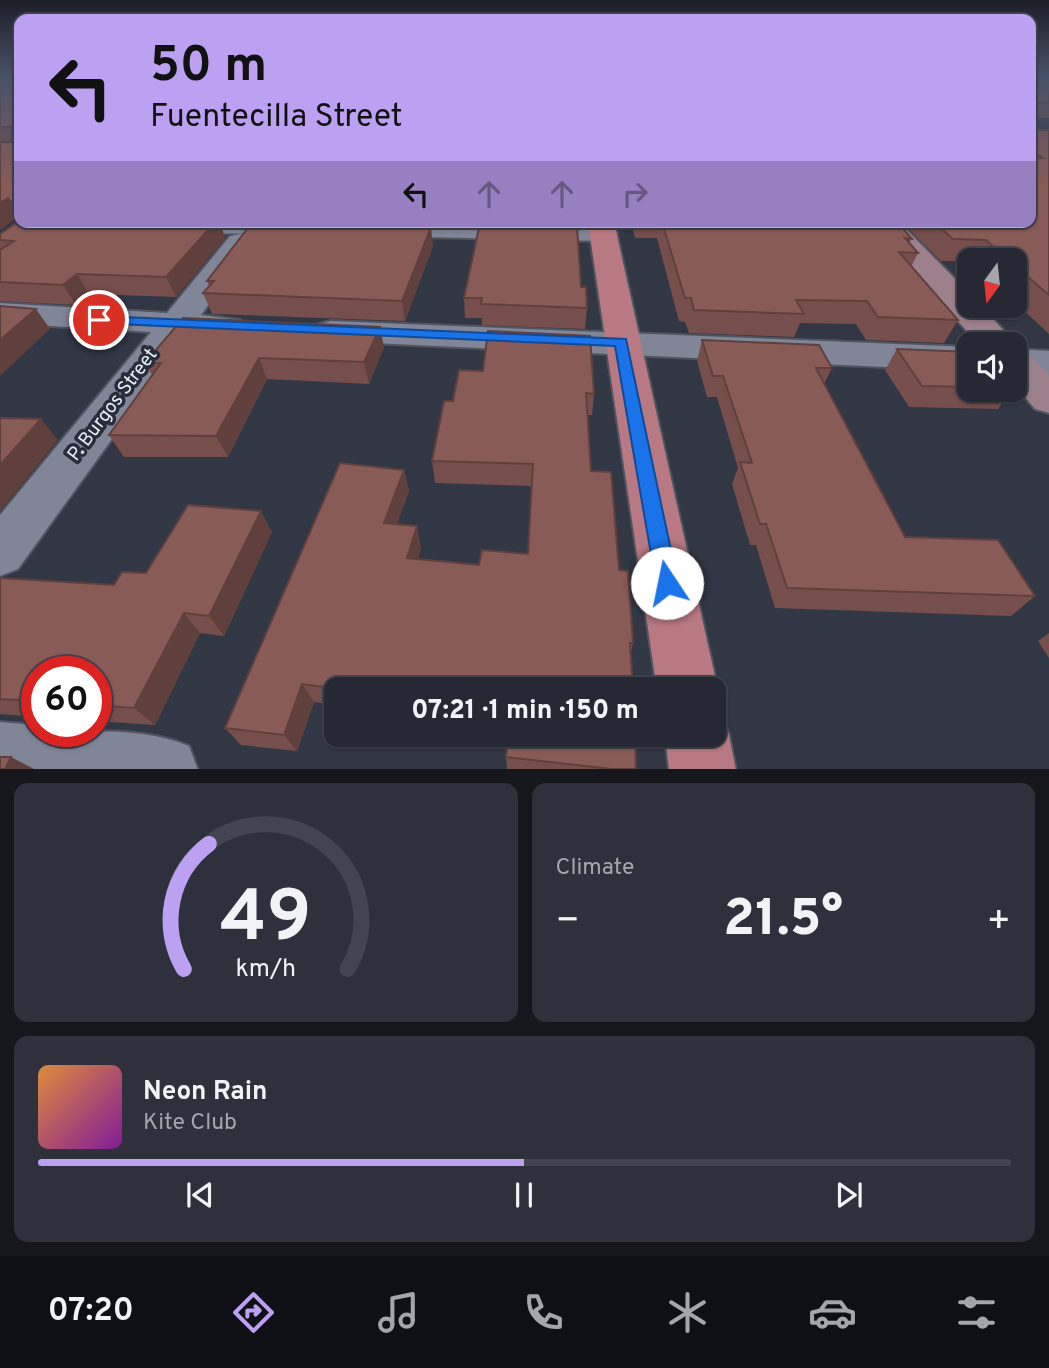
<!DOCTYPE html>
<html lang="en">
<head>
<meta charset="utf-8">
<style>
	body { margin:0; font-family:Overpass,sans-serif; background:#2e313c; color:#f1f3f6; height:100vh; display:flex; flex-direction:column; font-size:26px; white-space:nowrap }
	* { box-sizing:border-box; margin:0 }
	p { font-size:23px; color:#a4a6ac }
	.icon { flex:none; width:38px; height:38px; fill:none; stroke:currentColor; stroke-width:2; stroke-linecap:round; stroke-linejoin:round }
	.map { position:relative; height:769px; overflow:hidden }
	.side { display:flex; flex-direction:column; gap:14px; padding:14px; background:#15171d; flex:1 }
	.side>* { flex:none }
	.guide { position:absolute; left:14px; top:14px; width:1022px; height:214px; border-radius:14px; box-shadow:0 2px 5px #0004,0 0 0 2px #42454f; background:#bca0f2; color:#111; overflow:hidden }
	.needle { width:46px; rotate:195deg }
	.buttons { position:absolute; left:957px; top:248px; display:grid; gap:14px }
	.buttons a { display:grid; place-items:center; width:70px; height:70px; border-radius:14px; background:#262934; box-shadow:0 2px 5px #0004,0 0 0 2px #42454f; font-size:35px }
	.speed { position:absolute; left:21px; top:656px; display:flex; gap:14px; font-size:35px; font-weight:700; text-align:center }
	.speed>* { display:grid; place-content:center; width:91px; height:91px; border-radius:50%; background:#262934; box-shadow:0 2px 5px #0004,0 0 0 2px #42454f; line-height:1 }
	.speed .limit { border:10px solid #d22; background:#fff; color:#111 }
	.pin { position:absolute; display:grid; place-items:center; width:60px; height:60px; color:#fff; margin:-30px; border:4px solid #fff; border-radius:50%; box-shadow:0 2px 7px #0007 }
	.me { position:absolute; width:77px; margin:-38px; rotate:349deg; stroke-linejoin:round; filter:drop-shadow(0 0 5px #0008) }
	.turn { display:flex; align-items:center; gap:24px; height:147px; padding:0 21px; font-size:32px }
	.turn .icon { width:91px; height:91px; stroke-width:2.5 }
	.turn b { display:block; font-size:49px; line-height:60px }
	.lanes { display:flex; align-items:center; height:66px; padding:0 21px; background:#0003; justify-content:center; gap:35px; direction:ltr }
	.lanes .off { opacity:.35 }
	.big { font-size:52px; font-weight:800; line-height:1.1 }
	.side .tile { flex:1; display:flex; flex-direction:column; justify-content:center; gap:10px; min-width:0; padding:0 24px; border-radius:14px; background:#2e313c }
	.side .dial { align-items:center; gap:0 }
	.dial svg { height:182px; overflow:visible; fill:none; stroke:#42454f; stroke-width:7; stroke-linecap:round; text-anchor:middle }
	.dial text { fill:#f1f3f6; stroke:none }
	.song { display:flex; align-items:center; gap:21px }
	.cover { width:84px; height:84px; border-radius:10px; background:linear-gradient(135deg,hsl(30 70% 55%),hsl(290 70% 35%)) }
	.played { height:7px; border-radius:4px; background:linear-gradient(90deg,#bca0f2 50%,#42454f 50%) }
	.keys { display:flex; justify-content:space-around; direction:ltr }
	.heat { display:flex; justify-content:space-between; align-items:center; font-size:38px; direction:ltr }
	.side .tiles { flex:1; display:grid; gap:14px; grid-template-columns:1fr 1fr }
	.tile:last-child { grid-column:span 2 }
	.trip { position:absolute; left:324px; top:677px; width:402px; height:70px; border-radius:14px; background:#262934; box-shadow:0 2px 5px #0004,0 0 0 2px #42454f; font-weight:800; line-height:70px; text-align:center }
	.dock { display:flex; height:112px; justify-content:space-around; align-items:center; background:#0f1015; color:#a4a6ac }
	.dock .icon { width:49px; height:49px }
	.dock .selected { color:#bca0f2 }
	.dock b { font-size:32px; color:#f1f3f6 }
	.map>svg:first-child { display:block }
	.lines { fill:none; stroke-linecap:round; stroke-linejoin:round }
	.street-casing { stroke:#505460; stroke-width:4 }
	.secondary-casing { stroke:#505460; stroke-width:4 }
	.primary-casing { stroke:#505460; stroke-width:4 }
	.street { fill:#808697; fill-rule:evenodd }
	.secondary { fill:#9c808c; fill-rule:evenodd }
	.primary { fill:#b97982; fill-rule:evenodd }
	.wall { fill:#764e4b }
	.shaded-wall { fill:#60403d }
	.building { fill:#895b57; stroke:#60403d; stroke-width:2 }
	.route { fill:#1a73e8; stroke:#114b97; stroke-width:2 }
	.labels { text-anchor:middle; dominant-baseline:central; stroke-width:7; stroke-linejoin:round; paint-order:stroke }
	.street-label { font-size:19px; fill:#e8ecf5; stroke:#282d3b }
</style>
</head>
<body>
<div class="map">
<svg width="1049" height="770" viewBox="0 0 1049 770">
	<rect width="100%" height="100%" fill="#323746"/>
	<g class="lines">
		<g class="street-casing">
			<path id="street" d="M157 222H311L313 226 309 232 300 234 168 233 159 231 155 225Z
				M368 222 603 225 613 227 617 233 613 239 603 241 378 236 368 234 365 228Z
				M240 234 250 236 254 242 201 315 240 320 245 327 240 334 228 337 187 335 18 569 0 576V515L151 332 0 323V303L167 313 230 236Z
				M331 321 970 347V371L331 341 319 338 314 331 319 324Z
				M1015 349 1049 351V375L1015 373Z
				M0 722 37 725V732C88 732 141 726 189 746L198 770H0Z"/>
		</g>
		<g class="secondary-casing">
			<path id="secondary" d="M871 222H899L970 294V306H981L1017 345 1015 348V345H979Z
				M1015 350 1028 354 1049 375V413L1035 409 1015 385Z"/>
		</g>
		<g class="primary-casing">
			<path id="primary" d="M588 222H614L718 690 714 701V690H657Z
				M714 710 720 712 729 735 736 770H669L665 735H714Z"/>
		</g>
		<use href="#street" class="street"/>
		<use href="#secondary" class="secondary"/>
		<use href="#primary" class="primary"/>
	</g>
	<path class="wall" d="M0 79H19V216L0 230Z
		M1031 79H1049V118H1031Z
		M1031 130H1049V334L1015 302V261H941L902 222H1031Z
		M631 222H897L912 239 909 243 918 253 911 267 958 320 944 343 866 340 856 324 800 323 794 337 689 333 685 322 679 321 657 238H635Z
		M0 234 225 238 176 297 89 294 76 305 0 301Z
		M433 246 405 321 212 314 203 293 209 286 207 281Z
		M581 287 587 308 585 329 482 325V318H465L464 298Z
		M702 340 832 368 824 384 905 537 1035 596 1011 616 775 608 756 545H750L732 484 738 468 717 397H707L697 361Z
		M384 347 369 384 267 379 228 457H124L109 435 152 375 145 363Z
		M897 349 970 352V390H1012L998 409 909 407 885 370Z
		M459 370 594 394 592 415H587L591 471 619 570 633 643 631 651 633 690H336V705L314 702 297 751 241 745 225 728 404 470 409 491 397 524 421 547 418 559 479 565 528 554 532 486 435 483 432 461 453 401Z
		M272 532 224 636 200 633 155 725 96 721V672H37V717L0 714V578L114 585Z
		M1049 633V658L1038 641Z
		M506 757 636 769H507Z"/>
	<path class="shaded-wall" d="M0 79H18L0 89Z
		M8 198 19 216 0 230V203Z
		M215 222H220L225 238 176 297 166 277Z
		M431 227 433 246 405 321 402 301Z
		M77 274 89 294 76 305 63 285Z
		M36 309 50 329 0 376V340Z
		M380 327 384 347 369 384 364 362Z
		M259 358 267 379 228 457 216 436Z
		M41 419 58 440 0 511V465Z
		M404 470 409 491 390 544 384 523Z
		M261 511 272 532 224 636 209 616Z
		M417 526 421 547 412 579 407 558Z
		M184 613 200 633 155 725 134 708Z
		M302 684 314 702 297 751 284 735Z
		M11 757 34 769H5Z"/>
	<path class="building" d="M14 79H19V201H10L8 198 0 203V142H11L12 127H0V88L14 82Z
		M1031 79H1036V88L1049 92V103H1031Z
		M1031 130H1049V295L1015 266V261H1010L986 240 953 239 934 222H1031V158H1043L1031 151Z
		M19 221V222H215L166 277 77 274 63 285 0 282V250L14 241 0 240V234Z
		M662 222H897L912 239 905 238 918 253 899 252 958 320 878 317 867 301 796 300 804 314 694 310 691 298H685Z
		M480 223 577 227 581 287H586L587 308 481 304 482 298H464Z
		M251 224 431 227 402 301 203 293 214 281H207Z
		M0 306 36 309 0 340Z
		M183 318 380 327 364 362 259 358 216 436 109 435 161 363H145Z
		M488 331 590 336 594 394 586 393 591 471 611 472 619 570 628 571 633 643H630L633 690H348L302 684 284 735 225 728 340 463 404 470 384 523 417 526 407 558 479 565 482 550 528 554 533 464 432 461 444 401H453L459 370 483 371Z
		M702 340 819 345 832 368H816L905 537 998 540 1035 596 787 588 766 524H760L740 462 752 463 723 376H713Z
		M897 349 970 352V387L922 386Z
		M0 418 41 419 0 465Z
		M188 505 261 511 209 616 184 613 134 708 96 705V672H37V701L0 699V578L114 585 122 572 146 573Z
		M508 735H635L636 769H612L506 757Z
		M0 757H11L5 769H0Z"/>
	<linearGradient id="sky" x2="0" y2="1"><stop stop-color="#1c1e26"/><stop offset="0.42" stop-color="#495368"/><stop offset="1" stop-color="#495368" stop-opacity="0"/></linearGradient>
	<rect width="1049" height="187" fill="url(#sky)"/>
	<path class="route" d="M99 316 626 339 678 583 675 590 667 593 660 590 656 583 615 346 94 323V317Z"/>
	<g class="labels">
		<g class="street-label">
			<text transform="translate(113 405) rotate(-53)">P. Burgos Street</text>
		</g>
	</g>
</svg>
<div class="buttons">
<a><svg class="needle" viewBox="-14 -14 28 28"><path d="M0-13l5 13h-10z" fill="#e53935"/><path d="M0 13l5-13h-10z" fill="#a4a6ac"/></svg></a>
<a><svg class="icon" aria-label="sound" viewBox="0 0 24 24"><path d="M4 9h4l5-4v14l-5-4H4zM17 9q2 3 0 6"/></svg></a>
</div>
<div class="speed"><div class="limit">60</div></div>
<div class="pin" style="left:99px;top:320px;background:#d93025"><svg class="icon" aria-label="arrive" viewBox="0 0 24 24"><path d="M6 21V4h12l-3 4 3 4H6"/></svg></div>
<svg class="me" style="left:667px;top:583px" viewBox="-20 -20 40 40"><circle r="19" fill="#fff"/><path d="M0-13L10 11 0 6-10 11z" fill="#1a73e8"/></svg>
<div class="trip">07:21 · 1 min · 150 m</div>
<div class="guide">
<div class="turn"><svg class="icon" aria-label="left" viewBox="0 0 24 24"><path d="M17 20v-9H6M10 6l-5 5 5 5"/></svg><div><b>50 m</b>Fuentecilla Street</div></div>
<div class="lanes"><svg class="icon" aria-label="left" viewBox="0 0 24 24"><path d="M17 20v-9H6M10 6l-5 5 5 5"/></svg><svg class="icon off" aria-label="ahead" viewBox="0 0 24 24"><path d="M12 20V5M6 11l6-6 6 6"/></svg><svg class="icon off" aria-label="ahead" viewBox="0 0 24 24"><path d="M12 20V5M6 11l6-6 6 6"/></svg><svg class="icon off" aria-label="right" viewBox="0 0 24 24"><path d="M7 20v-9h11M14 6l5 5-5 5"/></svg></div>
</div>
</div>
<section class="side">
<div class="tiles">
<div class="tile dial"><svg viewBox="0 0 100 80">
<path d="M14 69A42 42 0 1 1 86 69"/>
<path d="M14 69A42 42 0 0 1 25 14" stroke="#bca0f2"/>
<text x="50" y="56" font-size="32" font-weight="700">49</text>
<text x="50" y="72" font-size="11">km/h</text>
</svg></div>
<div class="tile"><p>Climate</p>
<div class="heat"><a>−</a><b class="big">21.5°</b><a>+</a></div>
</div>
<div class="tile">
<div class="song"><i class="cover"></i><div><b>Neon Rain</b><p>Kite Club</p></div></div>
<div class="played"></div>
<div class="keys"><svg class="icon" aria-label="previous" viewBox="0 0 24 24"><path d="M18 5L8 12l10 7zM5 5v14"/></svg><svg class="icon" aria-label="pause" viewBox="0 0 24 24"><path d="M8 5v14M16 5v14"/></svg><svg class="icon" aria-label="next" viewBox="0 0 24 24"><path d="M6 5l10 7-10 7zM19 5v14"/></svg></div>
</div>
</div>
</section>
<nav class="dock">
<b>07:20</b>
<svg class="icon selected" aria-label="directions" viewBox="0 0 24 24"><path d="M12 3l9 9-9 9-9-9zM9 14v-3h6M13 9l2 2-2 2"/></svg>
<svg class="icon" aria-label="music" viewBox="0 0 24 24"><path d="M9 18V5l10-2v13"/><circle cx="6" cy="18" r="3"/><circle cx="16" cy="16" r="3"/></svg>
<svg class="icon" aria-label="phone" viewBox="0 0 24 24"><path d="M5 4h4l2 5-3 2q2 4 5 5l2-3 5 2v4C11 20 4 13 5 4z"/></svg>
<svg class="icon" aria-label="climate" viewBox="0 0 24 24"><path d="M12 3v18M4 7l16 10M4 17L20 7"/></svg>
<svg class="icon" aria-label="car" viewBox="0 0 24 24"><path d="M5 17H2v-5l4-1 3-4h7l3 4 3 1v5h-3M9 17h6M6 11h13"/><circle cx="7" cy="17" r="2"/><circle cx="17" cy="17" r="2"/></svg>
<svg class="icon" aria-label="filters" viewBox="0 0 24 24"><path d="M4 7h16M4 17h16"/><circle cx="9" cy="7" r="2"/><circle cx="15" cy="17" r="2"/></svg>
</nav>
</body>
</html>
